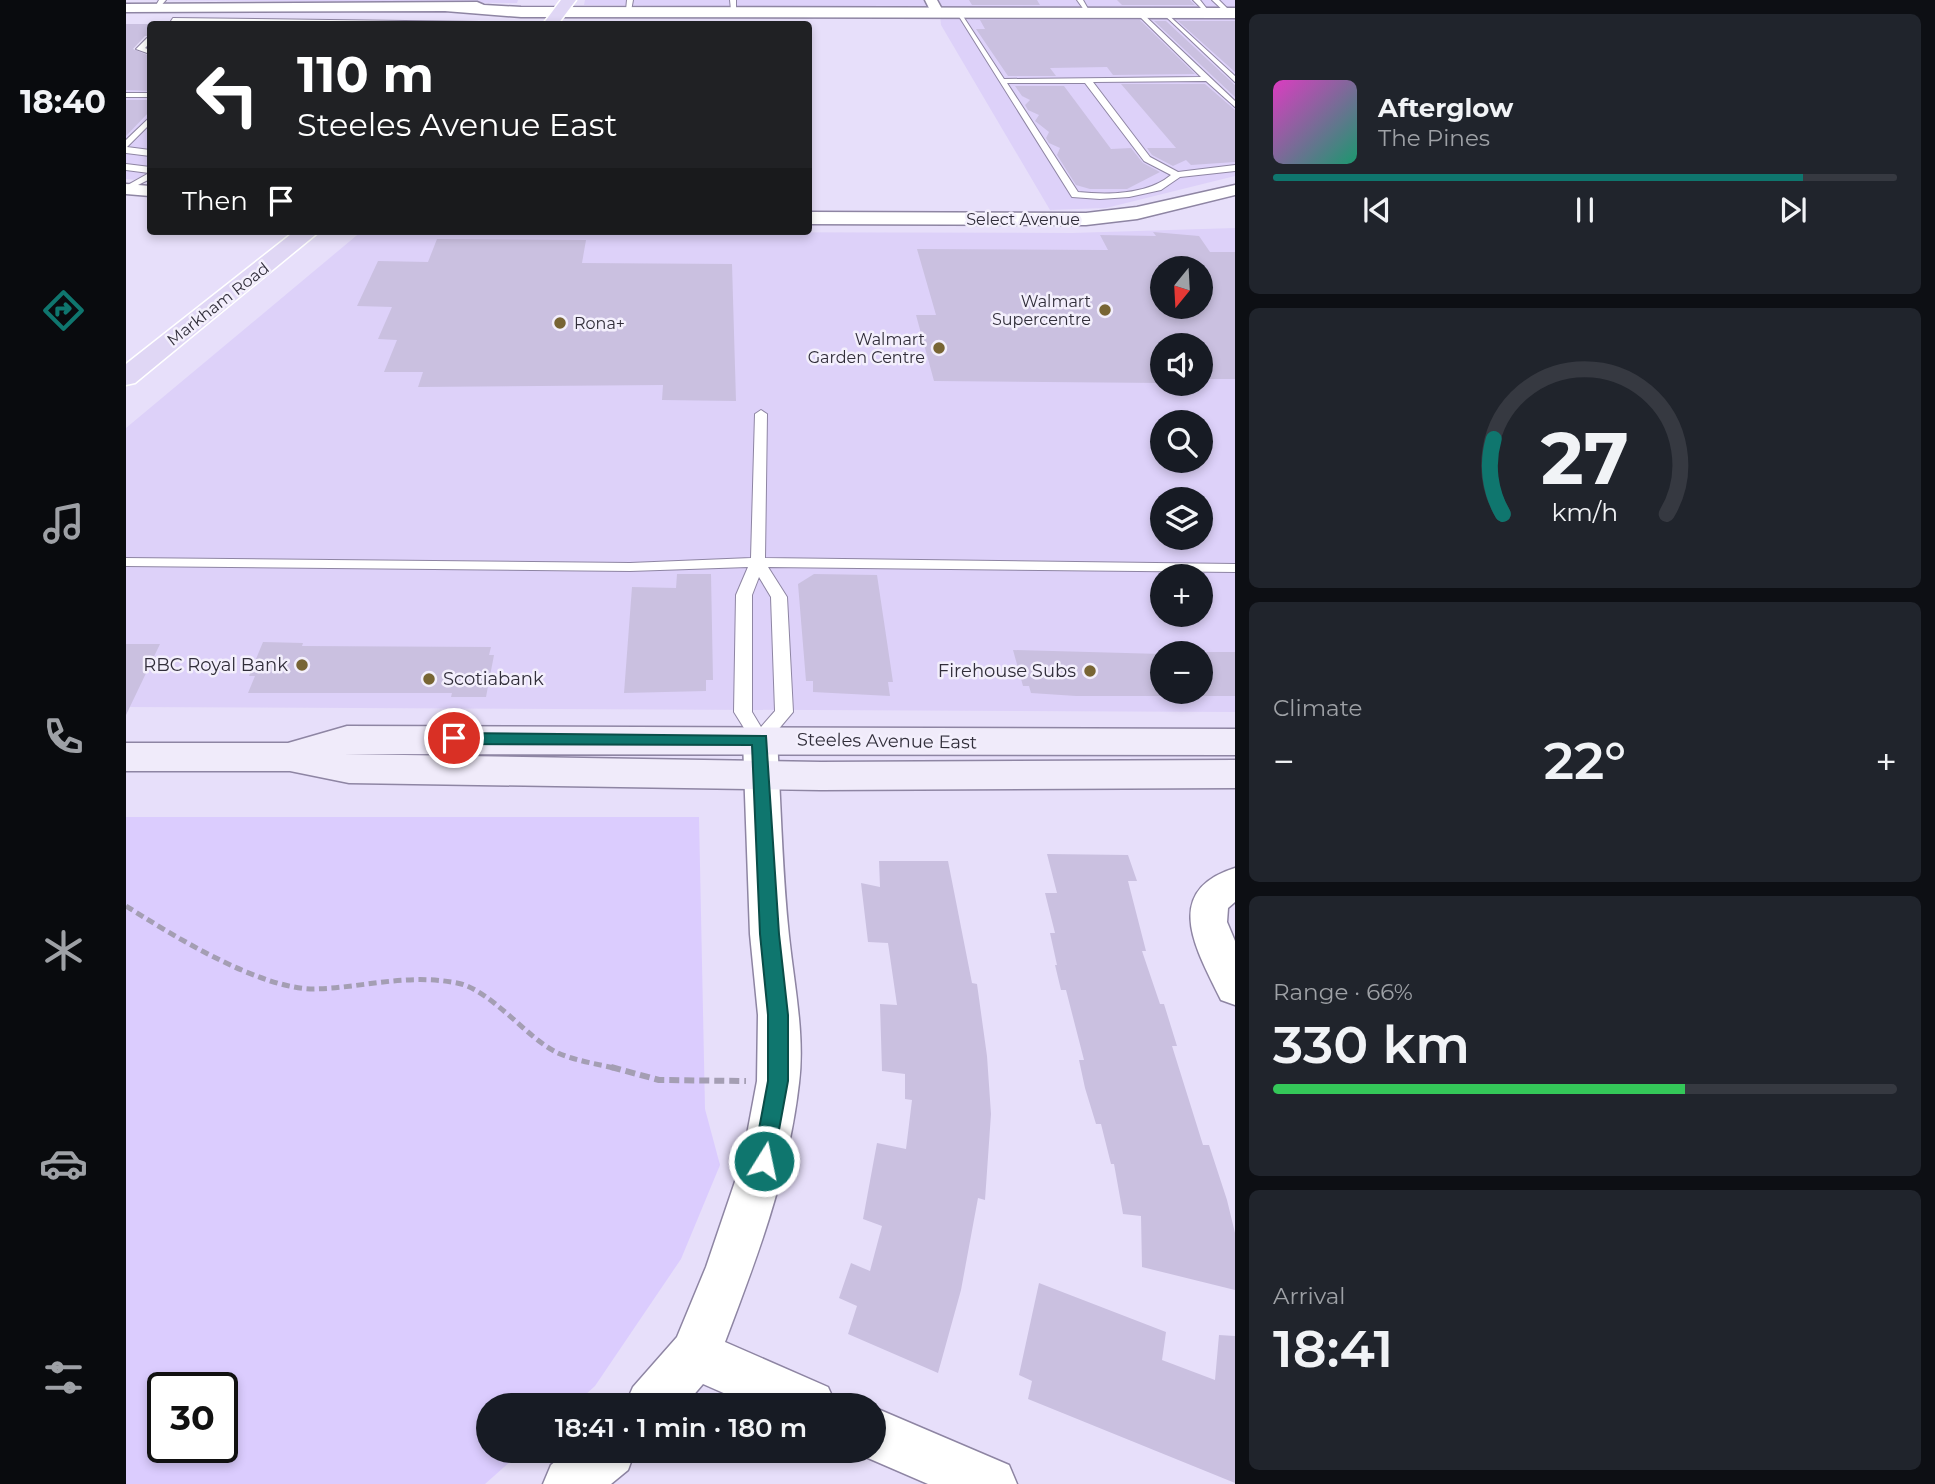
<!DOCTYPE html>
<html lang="en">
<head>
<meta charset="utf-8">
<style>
	body { margin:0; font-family:Montserrat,sans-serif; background:#20242c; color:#f1f3f6; height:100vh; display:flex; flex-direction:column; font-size:26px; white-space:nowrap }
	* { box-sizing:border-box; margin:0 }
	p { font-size:23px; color:#9ea1a6 }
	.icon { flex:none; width:38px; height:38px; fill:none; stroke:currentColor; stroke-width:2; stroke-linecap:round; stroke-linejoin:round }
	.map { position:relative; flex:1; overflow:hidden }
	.sheet { display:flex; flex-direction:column; gap:14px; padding:14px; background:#0d0f14; width:700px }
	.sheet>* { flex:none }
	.guide { position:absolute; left:21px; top:21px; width:665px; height:214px; border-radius:7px; box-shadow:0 4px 10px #0003; background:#202124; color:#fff; overflow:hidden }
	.needle { width:46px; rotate:198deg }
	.buttons { position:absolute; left:1024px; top:256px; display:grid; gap:14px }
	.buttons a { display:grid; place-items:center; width:63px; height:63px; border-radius:50%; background:#171b24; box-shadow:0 4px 10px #0003; font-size:35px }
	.speed { position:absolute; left:21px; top:1372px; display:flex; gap:14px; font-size:35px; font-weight:700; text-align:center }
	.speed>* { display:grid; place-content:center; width:91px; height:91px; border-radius:50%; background:#171b24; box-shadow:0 4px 10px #0003; line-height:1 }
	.speed .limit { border:4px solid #111; border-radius:10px; background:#fff; color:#111 }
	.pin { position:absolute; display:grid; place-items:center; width:60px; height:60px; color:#fff; margin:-30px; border:4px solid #fff; border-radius:50%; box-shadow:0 2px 7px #0007 }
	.me { position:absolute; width:77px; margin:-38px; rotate:10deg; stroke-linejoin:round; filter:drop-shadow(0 0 5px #0008) }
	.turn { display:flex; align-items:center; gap:24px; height:147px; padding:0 35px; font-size:32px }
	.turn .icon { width:91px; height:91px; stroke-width:2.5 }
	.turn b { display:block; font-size:49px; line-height:60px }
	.then { display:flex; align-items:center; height:66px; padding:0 35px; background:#0003; gap:14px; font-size:26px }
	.big { font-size:52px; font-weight:600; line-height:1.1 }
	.sheet .card { flex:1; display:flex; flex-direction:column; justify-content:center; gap:10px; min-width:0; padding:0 24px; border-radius:10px; background:#20242c }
	.sheet .dial { align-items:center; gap:0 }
	.dial svg { height:182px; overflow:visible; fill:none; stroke:#363941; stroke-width:7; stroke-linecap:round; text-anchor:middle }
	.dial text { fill:#f1f3f6; stroke:none }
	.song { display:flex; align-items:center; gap:21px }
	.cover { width:84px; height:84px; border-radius:10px; background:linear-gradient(135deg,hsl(310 70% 55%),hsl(160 70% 35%)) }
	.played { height:7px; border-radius:4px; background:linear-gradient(90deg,#0f766e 85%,#363941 85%) }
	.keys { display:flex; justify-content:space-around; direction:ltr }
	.heat { display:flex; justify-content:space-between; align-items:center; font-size:38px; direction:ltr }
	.charge { height:10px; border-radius:5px; background:linear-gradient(90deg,#34c759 66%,#363941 0) }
	.trip { position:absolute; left:350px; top:1393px; width:410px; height:70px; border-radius:35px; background:#171b24; box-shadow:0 4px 10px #0003; font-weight:600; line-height:70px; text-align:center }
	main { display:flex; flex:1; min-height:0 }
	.dock { display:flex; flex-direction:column; width:126px; justify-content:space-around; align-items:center; background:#090b0e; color:#9ea1a6 }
	.dock .icon { width:49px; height:49px }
	.dock .active { color:#0f766e }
	.dock b { font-size:32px; color:#f1f3f6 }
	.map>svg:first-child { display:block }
	.built { fill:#ddd1f9; fill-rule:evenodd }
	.green { fill:#dbccfe; fill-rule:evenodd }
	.building { fill:#cac0e0; fill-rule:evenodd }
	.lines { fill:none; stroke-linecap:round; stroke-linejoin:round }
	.service-casing { stroke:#8e85a3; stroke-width:2 }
	.minor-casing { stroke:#8e85a3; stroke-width:3 }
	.tertiary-casing { stroke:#8e85a3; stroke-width:3 }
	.secondary-casing { stroke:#8e85a3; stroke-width:3 }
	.primary-casing { stroke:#fff; stroke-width:3 }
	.path-far1 { stroke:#a49eb3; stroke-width:5; stroke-dasharray:8 4.5; stroke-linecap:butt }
	.path { stroke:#a49eb3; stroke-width:6; stroke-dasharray:10 5; stroke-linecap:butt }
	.service { fill:#fff; fill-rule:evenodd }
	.minor { fill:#fff; fill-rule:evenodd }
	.tertiary { fill:#fff; fill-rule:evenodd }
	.secondary { fill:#f0ebfa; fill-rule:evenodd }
	.primary { fill:#e0d7f5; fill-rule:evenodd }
	.route { fill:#0f766e; stroke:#0a4d48; stroke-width:2 }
	.poi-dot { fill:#786534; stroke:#f3effc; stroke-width:2.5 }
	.labels { text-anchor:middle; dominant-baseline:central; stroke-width:5; stroke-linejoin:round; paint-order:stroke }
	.far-street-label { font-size:16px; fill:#312e3a; stroke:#f3effc }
	.far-poi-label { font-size:16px; fill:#312e3a; stroke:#f3effc; text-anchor:end }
	.poi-label { font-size:18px; fill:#312e3a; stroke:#f3effc; text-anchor:end }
	.street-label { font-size:18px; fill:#312e3a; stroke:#f3effc }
</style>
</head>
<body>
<main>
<nav class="dock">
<b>18:40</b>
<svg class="icon active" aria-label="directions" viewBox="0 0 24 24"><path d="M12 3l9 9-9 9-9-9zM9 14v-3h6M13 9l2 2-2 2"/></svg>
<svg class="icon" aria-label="music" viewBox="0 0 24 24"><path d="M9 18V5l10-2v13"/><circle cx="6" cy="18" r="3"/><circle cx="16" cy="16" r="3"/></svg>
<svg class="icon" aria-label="phone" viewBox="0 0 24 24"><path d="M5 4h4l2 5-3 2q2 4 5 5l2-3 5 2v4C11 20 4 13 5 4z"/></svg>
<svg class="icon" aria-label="climate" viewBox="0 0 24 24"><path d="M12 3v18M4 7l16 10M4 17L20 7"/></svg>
<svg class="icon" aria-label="car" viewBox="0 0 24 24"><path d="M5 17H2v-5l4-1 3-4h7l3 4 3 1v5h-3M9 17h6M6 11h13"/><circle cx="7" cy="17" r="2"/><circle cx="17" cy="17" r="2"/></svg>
<svg class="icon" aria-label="filters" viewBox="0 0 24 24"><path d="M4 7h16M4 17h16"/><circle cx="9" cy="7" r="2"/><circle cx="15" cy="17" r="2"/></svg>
</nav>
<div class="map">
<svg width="1109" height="1484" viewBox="0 0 1109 1484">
	<rect width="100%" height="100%" fill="#e7dffa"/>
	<path class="built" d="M0 0H392L391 3Z
		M459 0H1109V176L980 208 924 210 815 25 814 15 786 8 458 5Z
		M0 89H24V181L0 179Z
		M1109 228V712L0 707V428L236 231 946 233ZM1036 268H1074V306H1036ZM1036 345H1074V383H1036ZM1036 422H1074V460H1036ZM1036 499H1074V537H1036ZM1036 576H1074V614H1036ZM1036 653H1074V691H1036Z"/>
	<path class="green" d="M0 817H573L579 1109 594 1165 555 1259 469 1386 448 1405H362V1451H396L359 1484H0ZM37 1388H96V1447H37Z"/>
	<path class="building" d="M843 0H911L914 5H846Z
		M991 0H1064L1069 5H996Z
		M854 20H1014L1069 74 987 75 981 67 924 68 930 76H882L850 29H859Z
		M1028 21H1040L1109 85V97Z
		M1052 21H1109V72Z
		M0 24H24V36H19L7 49 24 56V91L0 90Z
		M995 84H1079L1109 110V162L1065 165 1060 160 1047 166 1026 155 1021 148H1050Z
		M889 86H938L985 149 1005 148 1017 163 1034 172 1001 189H964L950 185 931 155 934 148 923 143 920 138 923 132 909 121 913 115 902 110 899 105 904 100 896 96Z
		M24 100V111L0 136V100Z
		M1027 232 1073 236 1084 252H1109V379H1074V345H1036V383L808 381 790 315H810L791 249 982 250 974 235 1030 236ZM1036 268H1074V306H1036Z
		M311 239 460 240 456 263 606 264 610 401 536 400 537 385 292 387 297 372H258L271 340 252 339 266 307 231 306 252 261 302 262Z
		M551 574H585L587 680H580V691L498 693 506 587 550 588Z
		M688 574 751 575 767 682H762L764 696 687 692V681H680L672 584Z
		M137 642 177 643 176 646 365 647 363 655H368L360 697H325L326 693H122L129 676H123Z
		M0 644H34L0 715Z
		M887 650 1036 654V691H1074V653L1055 652H1109V696H950L905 693 903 686H897Z
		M921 854 1002 855 1011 881H1002L1020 951H1016L1034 1004H1038L1051 1046H1046L1077 1145H1083L1101 1200 1109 1233V1290L1016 1267 1015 1216 997 1214 988 1164H985L975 1124H970L959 1088 953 1060H958L940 990H935L929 965H931L924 933H929L919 893H931Z
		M753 861H822L846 983 851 984 861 1056 865 1114 859 1200 852 1198 835 1290 812 1373 722 1334 731 1306 713 1298 725 1263 744 1271 756 1226 737 1219 751 1143 780 1149 786 1100 779 1099V1074L756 1071 754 1004 771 1005 762 943 742 942 735 883 754 887Z
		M913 1283 1040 1332 1036 1360 1089 1380 1093 1335 1109 1336V1483L902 1399 906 1381 893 1375Z"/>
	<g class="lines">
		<g class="service-casing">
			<path id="service" d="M33 0H40L32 9H28Z
				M501 0H507L505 11 500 10Z
				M604 0H610V11L605 10Z
				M951 0H957L965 14H961Z
				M1067 0H1074L1085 14H1081Z
				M1086 0H1093L1106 13 1101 14Z
				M829 10H833L878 79 1075 77 1010 13 1015 12 1109 101V107L1080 81 967 82 1024 157 1052 172 1109 165V171L1054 177 1035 190 1003 197 974 199 946 197ZM881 83H959L1018 161 1045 175C1021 195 982 195 952 192Z
				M1034 11H1038L1109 76V82Z
				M47 18 354 22 358 24 45 21Z
				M21 38H24V43L19 48 24 50V54L10 49Z
				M0 93H24V97H0Z
				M24 117V124L1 147 24 150V156L0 153V140Z
				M0 164 24 167V179L0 191V186L23 173 0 170Z
				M635 410 641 414 639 558 1109 564V572L642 567 661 597 667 712 640 744H628L608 712 610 595 622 567 504 571 0 566V558L504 563 625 558 629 414ZM633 577 645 597 649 711 635 727 626 712V595Z"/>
		</g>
		<g class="minor-casing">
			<path id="minor" d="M799 0H811L817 11 816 14H806Z
				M0 184 24 186V196L0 194Z
				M1109 185V195L1011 219 960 225 682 224V212L960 213 1011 207Z
				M634 728 646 732 651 740C655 805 656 871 663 936 668 984 679 1035 673 1083 663 1173 631 1258 599 1342L702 1387 710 1405H625L577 1384 559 1405H499L507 1387 551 1337 580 1267 616 1161 631 1081 632 1015 624 934 617 740 622 732Z
				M1109 868V902L1102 908 1101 922 1109 941V1005L1095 1000C1070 949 1035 891 1109 868Z
				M747 1407 883 1465 891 1484H802L728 1452 747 1451Z
				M442 1451H509L502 1470 485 1484H417L425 1465Z"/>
		</g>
		<g class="tertiary-casing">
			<path id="tertiary" d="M351 2 358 5 395 7 1109 8V18L395 17 319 11 0 12V4Z"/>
		</g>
		<g class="secondary-casing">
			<path id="secondary" d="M221 726 1109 729V755L217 754 695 762 1109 760V788L695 790 223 783 164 771H0V743H162Z"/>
		</g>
		<g class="primary-casing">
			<path id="primary" d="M435 0H450L432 24H417Z
				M169 231H194L9 383 0 385V364Z"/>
		</g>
		<path class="path-far1" d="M0 906C46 935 133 989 188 989 236 988 280 973 331 983 364 989 401 1038 430 1052 448 1061 473 1064 492 1069"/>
		<path class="path" d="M485 1067 533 1080 620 1081"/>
		<use href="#service" class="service"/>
		<use href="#minor" class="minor"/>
		<use href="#tertiary" class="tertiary"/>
		<use href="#secondary" class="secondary"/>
		<use href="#primary" class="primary"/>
	</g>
	<path class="route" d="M328 733 640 736 653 934 662 1015V1081L646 1168 638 1171 630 1168 627 1161 642 1081V1015L634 934 626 745 328 744 320 738Z"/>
	<g class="poi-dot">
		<circle cx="979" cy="310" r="7"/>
		<circle cx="434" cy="323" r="7"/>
		<circle cx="813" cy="348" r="7"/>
		<circle cx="176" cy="665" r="7"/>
		<circle cx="964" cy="671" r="7"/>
		<circle cx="303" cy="679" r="7"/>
	</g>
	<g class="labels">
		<g class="far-street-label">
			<text x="897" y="219">Select Avenue</text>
			<text transform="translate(92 304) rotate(-38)">Markham Road</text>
		</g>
		<g class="far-poi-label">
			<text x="965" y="301">Walmart<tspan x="965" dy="18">Supercentre</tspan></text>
			<text x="448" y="323" text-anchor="start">Rona+</text>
			<text x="799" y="339">Walmart<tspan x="799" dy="18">Garden Centre</tspan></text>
		</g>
		<g class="poi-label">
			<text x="162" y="665">RBC Royal Bank</text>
			<text x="950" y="671">Firehouse Subs</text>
			<text x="317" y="679" text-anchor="start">Scotiabank</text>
		</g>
		<g class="street-label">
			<text transform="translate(761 741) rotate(1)">Steeles Avenue East</text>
		</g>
	</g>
</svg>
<div class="buttons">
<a><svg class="needle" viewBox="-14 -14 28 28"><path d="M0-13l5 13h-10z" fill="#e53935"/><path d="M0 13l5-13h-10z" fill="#9ea1a6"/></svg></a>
<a><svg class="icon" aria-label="sound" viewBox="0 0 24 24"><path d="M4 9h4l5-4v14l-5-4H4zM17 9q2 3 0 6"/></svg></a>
<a><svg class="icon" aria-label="search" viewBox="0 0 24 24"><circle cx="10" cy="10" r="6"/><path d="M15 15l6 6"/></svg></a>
<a><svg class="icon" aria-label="layers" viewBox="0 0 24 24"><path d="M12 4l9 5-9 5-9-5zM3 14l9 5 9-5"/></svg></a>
<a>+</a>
<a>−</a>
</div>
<div class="speed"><div class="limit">30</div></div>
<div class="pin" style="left:328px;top:738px;background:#d93025"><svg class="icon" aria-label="arrive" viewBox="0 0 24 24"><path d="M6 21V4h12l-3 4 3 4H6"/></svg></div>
<svg class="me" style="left:638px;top:1161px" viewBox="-20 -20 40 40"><circle r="17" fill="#0f766e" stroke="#fff" stroke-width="3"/><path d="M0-11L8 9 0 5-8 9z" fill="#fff"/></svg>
<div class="trip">18:41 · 1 min · 180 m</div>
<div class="guide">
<div class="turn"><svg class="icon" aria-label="left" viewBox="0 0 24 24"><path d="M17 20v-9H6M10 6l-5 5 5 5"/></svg><div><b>110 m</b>Steeles Avenue East</div></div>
<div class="then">Then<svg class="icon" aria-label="arrive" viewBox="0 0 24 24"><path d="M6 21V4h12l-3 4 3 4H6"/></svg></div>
</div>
</div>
<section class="sheet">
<div class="card">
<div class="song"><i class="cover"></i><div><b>Afterglow</b><p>The Pines</p></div></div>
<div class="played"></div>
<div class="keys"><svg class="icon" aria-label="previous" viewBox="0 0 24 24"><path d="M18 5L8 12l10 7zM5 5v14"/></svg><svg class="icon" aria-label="pause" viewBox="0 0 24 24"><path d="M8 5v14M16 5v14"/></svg><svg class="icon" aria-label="next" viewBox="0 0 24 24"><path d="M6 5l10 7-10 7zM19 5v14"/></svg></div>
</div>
<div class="card dial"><svg viewBox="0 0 100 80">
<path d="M14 69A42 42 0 1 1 86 69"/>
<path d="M14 69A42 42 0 0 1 10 36" stroke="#0f766e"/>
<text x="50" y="56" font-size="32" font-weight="700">27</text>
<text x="50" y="72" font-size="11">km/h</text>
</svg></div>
<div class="card"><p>Climate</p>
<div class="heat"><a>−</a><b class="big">22°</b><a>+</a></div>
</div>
<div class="card"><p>Range · 66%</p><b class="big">330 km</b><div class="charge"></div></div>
<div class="card"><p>Arrival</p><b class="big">18:41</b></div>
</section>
</main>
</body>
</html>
